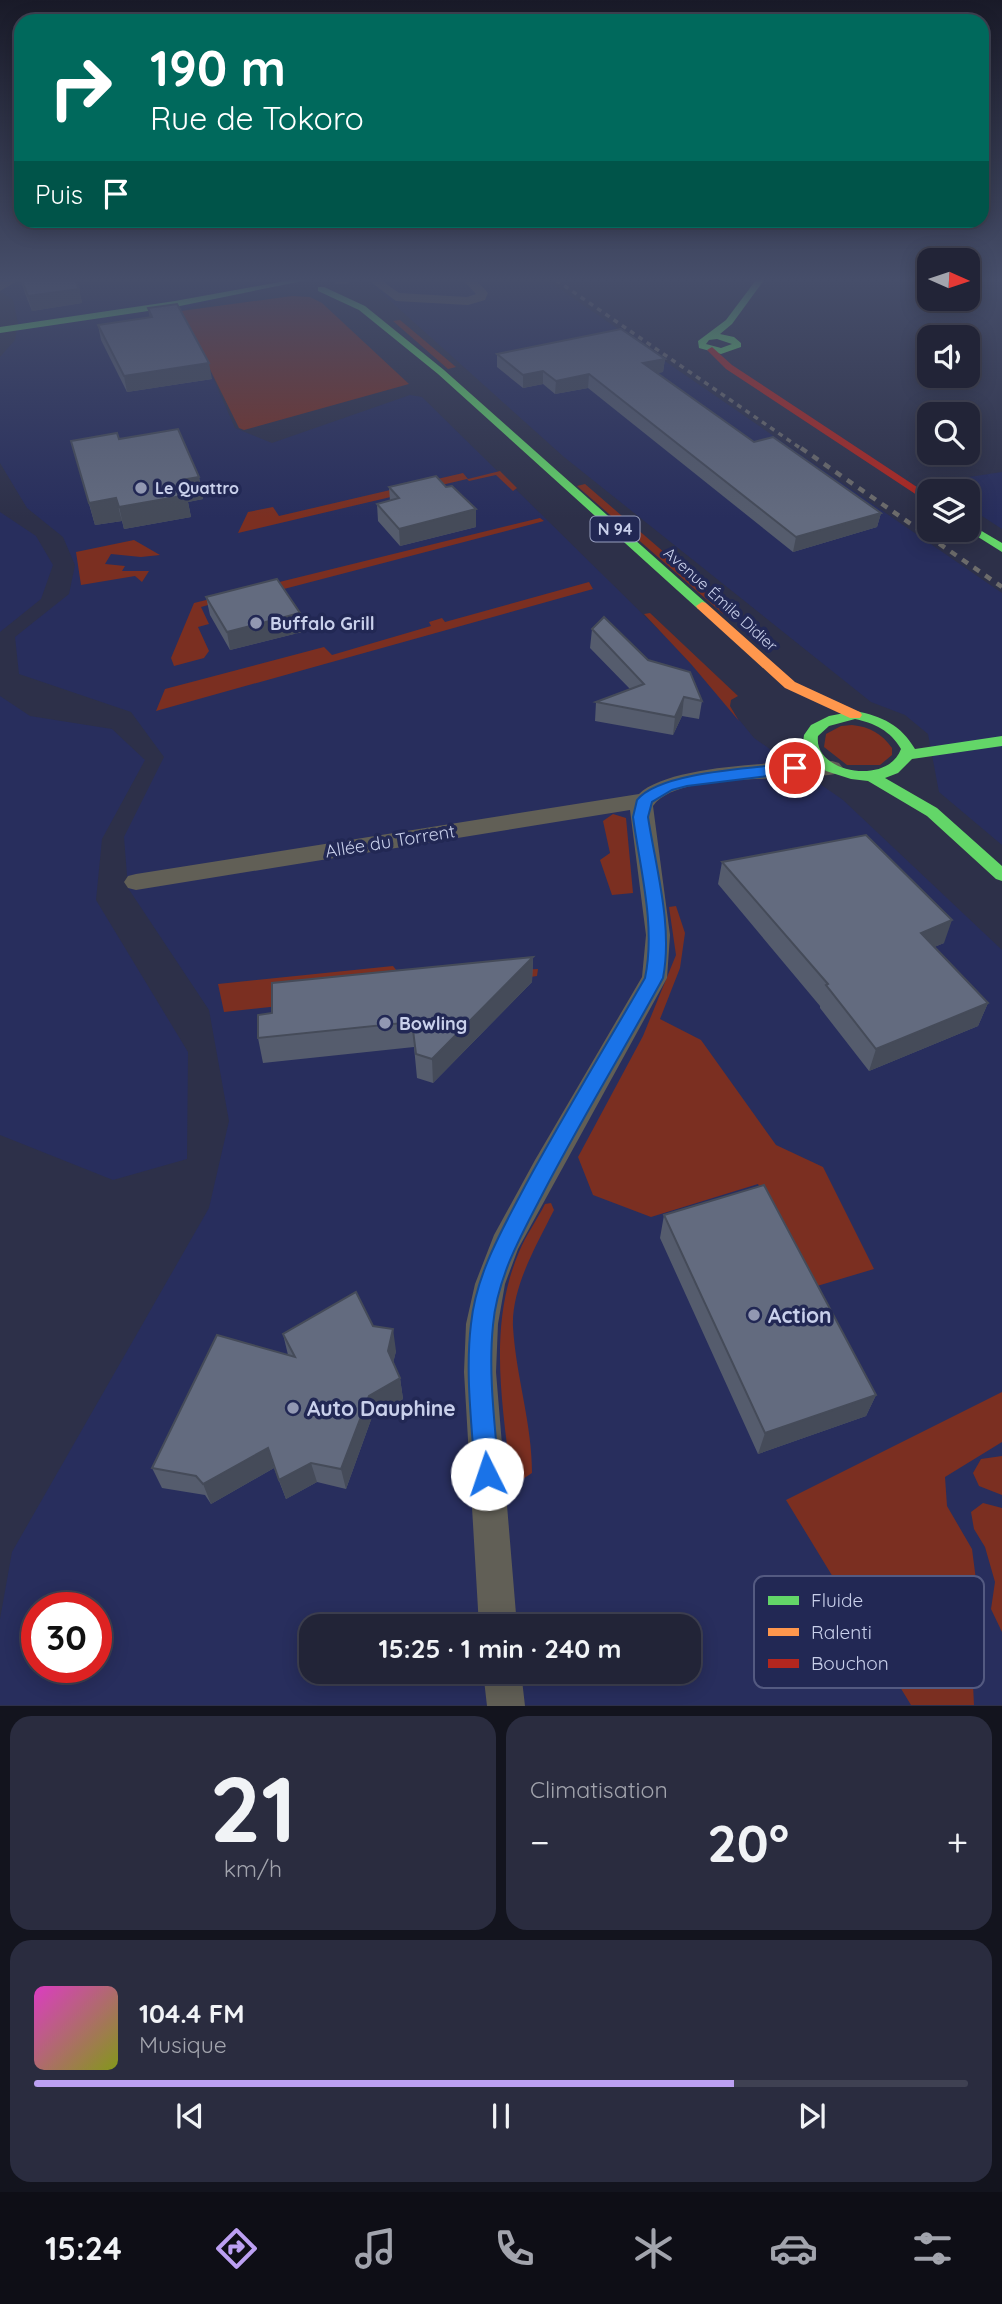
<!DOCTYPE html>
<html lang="fr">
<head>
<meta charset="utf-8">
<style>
	body { margin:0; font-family:Quicksand,sans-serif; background:#2a2c3f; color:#f1f3f6; height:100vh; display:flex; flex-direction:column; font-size:26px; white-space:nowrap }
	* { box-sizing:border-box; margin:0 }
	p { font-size:23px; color:#a2a4ad }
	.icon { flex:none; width:38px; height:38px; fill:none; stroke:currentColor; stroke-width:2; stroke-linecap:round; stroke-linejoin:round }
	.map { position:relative; height:1706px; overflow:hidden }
	.drawer { display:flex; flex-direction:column; gap:10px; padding:10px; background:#13141e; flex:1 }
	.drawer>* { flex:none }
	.hud { position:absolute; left:14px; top:14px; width:975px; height:214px; border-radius:21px; box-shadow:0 4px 18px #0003,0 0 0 2px #3f4152; background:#00695c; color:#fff; overflow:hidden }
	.needle { width:46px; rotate:93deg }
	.buttons { position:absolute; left:917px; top:248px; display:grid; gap:14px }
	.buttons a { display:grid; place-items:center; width:63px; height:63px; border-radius:14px; background:#222437; box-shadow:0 4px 18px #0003,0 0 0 2px #3f4152; font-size:35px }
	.speed { position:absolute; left:21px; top:1592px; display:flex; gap:14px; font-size:35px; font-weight:700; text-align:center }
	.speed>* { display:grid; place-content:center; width:91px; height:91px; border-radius:50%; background:#222437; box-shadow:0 4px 18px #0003,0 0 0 2px #3f4152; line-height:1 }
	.speed .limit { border:10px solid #d22; background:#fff; color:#111 }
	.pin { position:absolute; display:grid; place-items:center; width:60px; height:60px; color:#fff; margin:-30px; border:4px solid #fff; border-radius:50%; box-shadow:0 2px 7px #0007 }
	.me { position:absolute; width:77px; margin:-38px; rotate:356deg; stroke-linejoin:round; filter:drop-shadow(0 0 5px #0008) }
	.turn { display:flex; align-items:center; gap:24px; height:147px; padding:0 21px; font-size:32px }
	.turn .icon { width:91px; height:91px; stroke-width:2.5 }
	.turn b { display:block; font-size:49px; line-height:60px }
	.then { display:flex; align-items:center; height:66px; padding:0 21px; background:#0003; gap:14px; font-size:26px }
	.big { font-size:52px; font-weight:700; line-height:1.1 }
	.drawer .tile { flex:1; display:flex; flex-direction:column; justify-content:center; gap:10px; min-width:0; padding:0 24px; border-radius:21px; background:#2a2c3f }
	.drawer .dial { align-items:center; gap:0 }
	.dial b { font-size:91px; line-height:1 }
	.song { display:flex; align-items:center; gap:21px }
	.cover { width:84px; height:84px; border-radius:10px; background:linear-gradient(135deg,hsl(310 70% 55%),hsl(70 70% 35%)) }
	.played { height:7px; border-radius:4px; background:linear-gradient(90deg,#bca0f2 75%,#3f4152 75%) }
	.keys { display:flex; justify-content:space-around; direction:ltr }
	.heat { display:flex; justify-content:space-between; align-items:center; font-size:38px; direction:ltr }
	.drawer .tiles { flex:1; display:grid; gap:10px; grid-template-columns:1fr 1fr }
	.tile:last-child { grid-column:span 2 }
	.trip { position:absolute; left:299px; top:1614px; width:402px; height:70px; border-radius:21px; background:#222437; box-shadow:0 4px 18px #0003,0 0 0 2px #3f4152; font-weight:700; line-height:70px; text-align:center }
	.menu { display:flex; height:112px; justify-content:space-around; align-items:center; background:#0e0e16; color:#a2a4ad }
	.menu .icon { width:49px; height:49px }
	.menu .current { color:#bca0f2 }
	.menu b { font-size:32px; color:#f1f3f6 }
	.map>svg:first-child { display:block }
	.built { fill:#282e5d; fill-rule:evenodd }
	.green { fill:#7b2f21 }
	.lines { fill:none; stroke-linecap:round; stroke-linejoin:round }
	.street { fill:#615f56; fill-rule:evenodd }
	.fast { fill:#63d668; fill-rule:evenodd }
	.slow { fill:#ff974d; fill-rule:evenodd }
	.jam { fill:#b3261e; fill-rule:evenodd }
	.rail-far1 { stroke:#6d6c6b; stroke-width:3.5; stroke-dasharray:5 5; stroke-linecap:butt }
	.rail { stroke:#6d6c6b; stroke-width:4.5; stroke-dasharray:7 7; stroke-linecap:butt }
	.wall { fill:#555c6d }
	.shaded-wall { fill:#454b59 }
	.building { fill:#636b7f; stroke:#454b59; stroke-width:2 }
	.route { fill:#1a73e8; stroke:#114b97; stroke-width:2 }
	.poi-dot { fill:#9298b2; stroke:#222854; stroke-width:2.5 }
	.labels { text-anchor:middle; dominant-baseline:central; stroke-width:7; stroke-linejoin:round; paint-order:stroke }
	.far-poi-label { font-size:16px; font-weight:bold; fill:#c9d0eb; stroke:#222854; text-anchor:start }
	.shield { fill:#222854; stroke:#979ebe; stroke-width:2 }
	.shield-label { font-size:16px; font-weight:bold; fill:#c9d0eb }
	.far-street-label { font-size:16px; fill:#c9d0eb; stroke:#222854 }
	.poi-label { font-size:18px; font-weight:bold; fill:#c9d0eb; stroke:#222854; text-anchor:start }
	.street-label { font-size:18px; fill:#c9d0eb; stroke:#222854 }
	.near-poi-label { font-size:21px; font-weight:bold; fill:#c9d0eb; stroke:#222854; text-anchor:start }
	.key { fill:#222854; stroke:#545a81; stroke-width:2 }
	.key-label { font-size:19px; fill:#c9d0eb }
</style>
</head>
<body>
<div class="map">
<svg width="1002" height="1706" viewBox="0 0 1002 1706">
	<rect width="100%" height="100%" fill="#2d3049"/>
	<path class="built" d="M0 280H277L183 310 235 428 272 443 410 395 422 397 669 640 710 684 754 738 843 800 1002 950V1705H0V1619L12 1552 209 1208 229 1121 209 1010 128 888 124 837 164 757 131 712 19 674 15 637 69 594 75 565 63 537 27 508 0 463V357L15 340 18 323 13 300 0 291ZM37 1608H96V1668H37ZM312 1626H690V1671H312Z
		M367 280H547L1002 593V845L939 792 928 734 905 715 871 702 564 457Z
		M1002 472V529L968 507V492H943L930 483Z
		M0 512 36 536 53 565 41 599 0 632Z
		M0 696 30 716 112 729 145 760 102 839 96 900 188 1052 187 1159 113 1180 0 1135Z"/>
	<path class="green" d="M292 296 310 297 322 303 409 384 244 430 239 428 181 311Z
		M400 320 456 367 448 369 393 321Z
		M500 471 517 488 513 491 496 475 469 481 467 479 238 533 248 512 273 507 279 516 463 473 468 479Z
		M585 484 732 611 723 614 577 486Z
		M540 518 544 521 280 590 276 586 201 607 209 624 198 627 209 651 204 658 174 666 171 658 194 603Z
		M134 540 160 555 141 557 111 554 105 564 125 566 122 571H149L142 582 135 576 81 585 76 552Z
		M589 582 593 589 156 711 165 689 324 647 332 655 431 626 429 622 442 618 445 622Z
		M650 613 738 696 731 700 730 706 739 721 691 664 644 614Z
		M852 725C870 727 881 733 892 748V755L880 765H847L824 747 826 734 841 726Z
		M613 814 626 818 633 893 612 895 600 860 610 853 603 821Z
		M676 906 685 933 680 968 660 1019 701 1040 776 1145 823 1167 874 1269 807 1289 758 1184 651 1217 593 1195 578 1157 643 1036 676 955 669 907Z
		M393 966 401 976 538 969 537 976 499 982 224 1012 218 984Z
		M551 1203 554 1210C537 1244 511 1288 513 1327 516 1377 532 1423 532 1473L512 1486C503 1407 487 1327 519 1252 526 1235 537 1220 545 1204Z
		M1002 1392V1442L945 1477 947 1506 972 1549 979 1603 972 1665 974 1705H911L786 1500Z
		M1002 1456V1495L979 1486 973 1473 981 1459Z
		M983 1503 1002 1508V1632L991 1609 995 1582 985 1547 974 1529 971 1512Z"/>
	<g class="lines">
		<path class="street" d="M5 280H19L0 291V282Z
			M334 280H353L347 284H335Z
			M368 280H381L399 293 467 297 476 294 463 280H476L488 293 485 300 468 305 396 301Z
			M832 761 839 763 843 768 839 773C798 784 679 769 653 806L670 935 667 978 518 1249 505 1284 498 1324 496 1372 517 1626H479L464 1372 466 1324 475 1284 494 1235 535 1160 642 977 646 935 630 810 136 890 128 888 124 882 128 876 136 874 639 794C669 764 789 762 832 761Z
			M483 1671H521L525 1706H487Z"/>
		<path class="fast" d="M291 280H307L175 307 0 333V327L175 301Z
			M756 280H764L732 324 720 334 734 337 741 343V347L721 354 699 348 698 341 726 320ZM717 339 732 344 721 348 706 344 709 340Z
			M318 287H324L365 306 444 370 706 603V609H698L438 374 359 310 318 291Z
			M968 523 1002 543V552L967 530Z
			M855 711C882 716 901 725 915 749L1002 736V746L912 759 898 773 885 778 937 808 1002 866V881L996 879 927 816 868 781 851 779 826 771 809 756 803 743 804 735 811 725 829 716ZM855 719C874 723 891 731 901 749 888 786 813 773 818 736L829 726Z"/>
		<path class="slow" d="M702 602 706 603 795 682 860 712 862 715 860 718H850L785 688 698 609 696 606Z"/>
		<path class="jam" d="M712 347 732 365 929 495V503L726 369 707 350Z"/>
		<path class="rail-far1" d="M556 280 803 450"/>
		<path class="rail" d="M801 448 1002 587"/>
	</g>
	<path class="wall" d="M21 280 79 289 82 303 32 311 24 291Z
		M148 308 212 379 127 392 101 340 98 325 150 318Z
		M497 354 665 359 663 372 657 373 754 442 881 513 877 527 793 552 588 388 555 394 543 384 523 388 497 367Z
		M119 439 199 477 203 499 188 502 191 517 124 529 122 521 95 525 71 441Z
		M389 487H446L476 509V527L400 546 378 521 377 504 390 501Z
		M206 597 300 613 302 632 230 650 210 615Z
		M592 629 648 660 702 701 699 719 682 716 673 735 595 721 596 702 630 689 590 648Z
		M722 862 944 943 934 947 988 1003 978 1026 869 1071 820 1008V1006L718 884Z
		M533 957 532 982 433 1083 417 1078 414 1047 263 1063 258 1038 272 1013Z
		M664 1215 876 1395 866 1416 758 1454 660 1238Z
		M373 1326 396 1351 393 1363 400 1378 403 1399 372 1417 346 1489 317 1482 286 1499 274 1468 211 1504 205 1495 162 1488 152 1468 288 1355 283 1334Z"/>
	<path class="shaded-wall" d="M79 289 82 303 32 311 28 296Z
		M665 359 663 372 642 376 643 363Z
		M209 363 212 379 127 392 124 376Z
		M543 371V384L523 388V375Z
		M589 374 588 388 555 394 556 381Z
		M199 477 203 499 188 502 191 517 124 529 119 507 181 480Z
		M116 498 122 521 95 525 89 503Z
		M476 509V527L400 546 399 529Z
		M881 513 877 527 793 552 796 537Z
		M300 613 302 632 230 650 227 632Z
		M684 697 682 716 673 735 675 717Z
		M952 920 944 943 913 956 921 933Z
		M533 957 532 982 433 1083 432 1059Z
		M988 1003 978 1026 869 1071 876 1049Z
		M393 1329 396 1351 391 1372 388 1351Z
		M400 1378 403 1399 372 1417 346 1489 341 1469 369 1396Z
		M876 1395 866 1416 758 1454 765 1433Z
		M268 1448 274 1468 211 1504 203 1484Z
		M311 1463 317 1482 286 1499 279 1480Z"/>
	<path class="building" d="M22 280H75L79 289 28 296Z
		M177 304 209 363 124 376 98 325 152 317 148 308Z
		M621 329 665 359 643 363 754 442 773 437 881 513 796 537 589 374 556 381 543 371 523 375 497 354Z
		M178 429 199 477 181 480 187 495 119 507 116 498 89 503 71 441 117 433 119 439Z
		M436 476 446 487 452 486 476 509 399 529 377 504 399 498 389 487Z
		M277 579 300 613 227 632 206 597Z
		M604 617 648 660 690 672 702 701 684 697 675 717 596 702 644 684 592 629Z
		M866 835 952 920 921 933 988 1003 876 1049 826 985 828 984 722 862Z
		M533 957 432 1059 416 1054 412 1022 258 1038V1015L272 1013V983Z
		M764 1185 876 1395 765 1433 664 1215Z
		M356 1292 373 1326 393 1329 388 1351 400 1378 369 1396 341 1469 311 1463 279 1480 268 1448 203 1484 196 1476 152 1468 217 1335 295 1357 283 1334Z"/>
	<linearGradient id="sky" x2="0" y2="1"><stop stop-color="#191a28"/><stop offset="0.54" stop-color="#464e6a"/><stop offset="1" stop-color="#464e6a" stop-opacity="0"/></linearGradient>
	<rect width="1002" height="518" fill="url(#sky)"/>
	<path class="route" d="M795 763 801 765 803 768 801 772 687 786 672 790 652 802 648 817C656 869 673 926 663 978 623 1052 579 1123 541 1197 520 1237 497 1279 493 1325 488 1374 495 1425 499 1474L495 1482 487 1486 478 1482 475 1474C472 1425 465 1374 471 1324 476 1274 502 1230 525 1186 563 1116 605 1047 645 978 656 926 640 869 633 817L637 800C660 771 758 768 795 763Z"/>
	<g class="poi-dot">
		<circle cx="141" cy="488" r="7"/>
		<circle cx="256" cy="623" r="7"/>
		<circle cx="385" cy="1023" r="7"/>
		<circle cx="754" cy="1315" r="7"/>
		<circle cx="293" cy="1408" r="7"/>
	</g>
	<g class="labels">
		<g class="far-poi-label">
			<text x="155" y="488">Le Quattro</text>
		</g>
		<rect class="shield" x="590.5" y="516.5" width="49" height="25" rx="5"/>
		<g class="shield-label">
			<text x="615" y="529">N 94</text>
		</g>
		<g class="far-street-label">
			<text transform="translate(721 599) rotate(42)">Avenue Émile Didier</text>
		</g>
		<g class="poi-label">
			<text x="270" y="623">Buffalo Grill</text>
			<text x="399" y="1023">Bowling</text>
		</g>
		<g class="street-label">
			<text transform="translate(390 841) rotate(-9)">Allée du Torrent</text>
		</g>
		<g class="near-poi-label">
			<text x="768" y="1315">Action</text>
			<text x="307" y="1408">Auto Dauphine</text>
		</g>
	</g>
	<rect x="754" y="1576" width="230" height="112" rx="10" class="key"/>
	<rect x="768" y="1596" width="31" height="9" fill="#63d668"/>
	<rect x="768" y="1628" width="31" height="8" fill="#ff974d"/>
	<rect x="768" y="1659" width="31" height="9" fill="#b3261e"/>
	<g class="key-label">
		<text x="811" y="1607">Fluide</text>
		<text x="811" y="1639">Ralenti</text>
		<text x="811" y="1670">Bouchon</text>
	</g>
</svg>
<div class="buttons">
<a><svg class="needle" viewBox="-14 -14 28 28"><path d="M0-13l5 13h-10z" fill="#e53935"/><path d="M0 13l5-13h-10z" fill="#a2a4ad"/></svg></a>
<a><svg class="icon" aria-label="sound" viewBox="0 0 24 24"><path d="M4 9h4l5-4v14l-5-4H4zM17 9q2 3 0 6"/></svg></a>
<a><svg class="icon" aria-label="search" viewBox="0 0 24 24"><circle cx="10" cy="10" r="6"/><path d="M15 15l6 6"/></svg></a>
<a><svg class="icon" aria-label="layers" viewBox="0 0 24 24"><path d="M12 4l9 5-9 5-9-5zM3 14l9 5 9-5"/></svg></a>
</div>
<div class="speed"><div class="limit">30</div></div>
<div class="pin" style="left:795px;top:768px;background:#d93025"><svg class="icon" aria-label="arrive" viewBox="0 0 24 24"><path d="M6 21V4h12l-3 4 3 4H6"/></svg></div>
<svg class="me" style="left:487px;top:1474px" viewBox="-20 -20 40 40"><circle r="19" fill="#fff"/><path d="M0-13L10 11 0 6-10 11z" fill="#1a73e8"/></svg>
<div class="trip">15:25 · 1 min · 240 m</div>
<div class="hud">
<div class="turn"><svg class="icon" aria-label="right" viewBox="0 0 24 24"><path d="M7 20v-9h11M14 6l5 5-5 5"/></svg><div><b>190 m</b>Rue de Tokoro</div></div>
<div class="then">Puis<svg class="icon" aria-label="arrive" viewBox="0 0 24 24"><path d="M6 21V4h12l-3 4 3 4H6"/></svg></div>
</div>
</div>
<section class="drawer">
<div class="tiles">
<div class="tile dial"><b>21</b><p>km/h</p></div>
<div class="tile"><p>Climatisation</p>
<div class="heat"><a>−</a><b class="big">20°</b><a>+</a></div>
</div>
<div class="tile">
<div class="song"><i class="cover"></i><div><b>104.4 FM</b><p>Musique</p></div></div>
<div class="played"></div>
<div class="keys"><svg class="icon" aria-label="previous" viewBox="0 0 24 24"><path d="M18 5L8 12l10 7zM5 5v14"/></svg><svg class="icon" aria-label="pause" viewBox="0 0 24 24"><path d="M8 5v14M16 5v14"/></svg><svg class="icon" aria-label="next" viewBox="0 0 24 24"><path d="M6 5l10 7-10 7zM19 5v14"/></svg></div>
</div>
</div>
</section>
<nav class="menu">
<b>15:24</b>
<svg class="icon current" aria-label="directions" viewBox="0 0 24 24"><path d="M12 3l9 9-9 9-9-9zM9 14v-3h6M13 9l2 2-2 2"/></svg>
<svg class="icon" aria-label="music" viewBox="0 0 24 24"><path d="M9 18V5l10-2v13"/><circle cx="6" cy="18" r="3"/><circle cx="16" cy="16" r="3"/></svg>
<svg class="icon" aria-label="phone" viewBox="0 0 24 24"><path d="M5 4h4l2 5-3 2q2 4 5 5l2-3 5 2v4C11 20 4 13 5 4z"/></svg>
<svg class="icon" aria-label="climate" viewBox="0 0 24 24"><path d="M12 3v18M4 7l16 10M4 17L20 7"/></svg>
<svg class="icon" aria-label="car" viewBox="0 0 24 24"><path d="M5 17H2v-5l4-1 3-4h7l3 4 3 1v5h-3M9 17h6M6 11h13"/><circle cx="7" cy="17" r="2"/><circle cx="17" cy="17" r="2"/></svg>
<svg class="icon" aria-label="filters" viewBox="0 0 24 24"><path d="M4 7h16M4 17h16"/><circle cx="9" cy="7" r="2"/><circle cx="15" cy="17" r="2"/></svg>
</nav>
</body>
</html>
